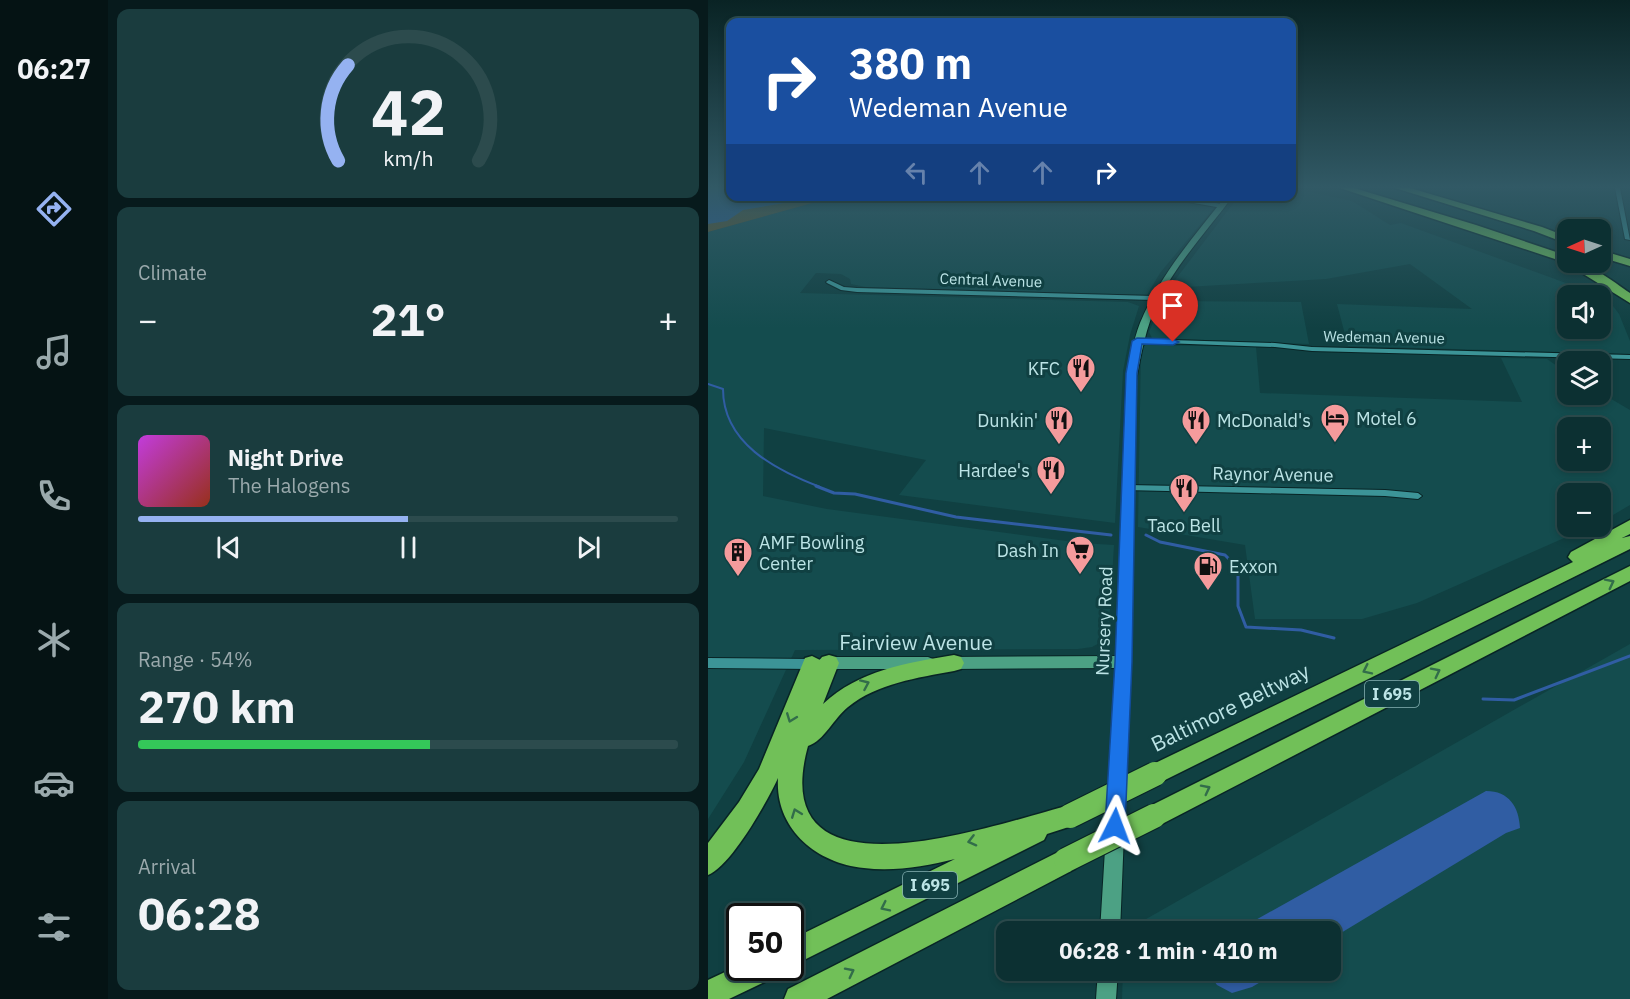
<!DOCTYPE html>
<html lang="en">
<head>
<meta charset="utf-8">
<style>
	body { margin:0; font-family:"IBM Plex Sans",sans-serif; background:#1a3c3e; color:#f1f3f6; height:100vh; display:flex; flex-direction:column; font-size:22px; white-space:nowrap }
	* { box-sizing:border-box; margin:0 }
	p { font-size:20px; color:#9aa9ac }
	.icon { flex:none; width:33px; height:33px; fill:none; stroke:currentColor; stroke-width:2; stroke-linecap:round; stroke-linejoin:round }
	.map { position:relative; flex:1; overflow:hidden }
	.details { display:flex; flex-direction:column; gap:9px; padding:9px; background:#071a1c; width:600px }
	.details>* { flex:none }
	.banner { position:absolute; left:18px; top:18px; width:570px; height:183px; border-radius:12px; box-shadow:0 3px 9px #0003,0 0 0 2px #2c4b4d; background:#1a4fa0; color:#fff; overflow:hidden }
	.needle { width:39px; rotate:267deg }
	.controls { position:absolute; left:849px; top:219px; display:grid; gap:12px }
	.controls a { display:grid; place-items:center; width:54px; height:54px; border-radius:12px; background:#0c3032; box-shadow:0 3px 9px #0003,0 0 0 2px #2c4b4d; font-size:30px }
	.speed { position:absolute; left:18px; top:903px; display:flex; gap:12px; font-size:30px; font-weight:700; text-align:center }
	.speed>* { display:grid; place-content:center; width:78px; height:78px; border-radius:50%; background:#0c3032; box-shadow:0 3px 9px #0003,0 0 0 2px #2c4b4d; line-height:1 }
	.speed .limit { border:3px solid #111; border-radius:9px; background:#fff; color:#111 }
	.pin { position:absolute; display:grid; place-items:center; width:51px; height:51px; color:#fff; margin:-62px -26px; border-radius:50% 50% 50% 0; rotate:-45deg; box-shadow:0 0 6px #0007 }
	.pin .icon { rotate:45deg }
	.me { position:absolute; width:66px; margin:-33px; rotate:3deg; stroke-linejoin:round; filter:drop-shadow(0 0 4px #0008) }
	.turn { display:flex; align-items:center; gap:21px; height:126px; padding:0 24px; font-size:27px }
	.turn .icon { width:78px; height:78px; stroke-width:2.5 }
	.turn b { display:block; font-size:42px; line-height:51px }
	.lanes { display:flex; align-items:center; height:57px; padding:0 24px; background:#0003; justify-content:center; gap:30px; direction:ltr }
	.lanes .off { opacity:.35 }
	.big { font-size:45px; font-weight:700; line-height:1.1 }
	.details .widget { flex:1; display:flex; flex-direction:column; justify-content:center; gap:9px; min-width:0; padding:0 21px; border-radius:12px; background:#1a3c3e }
	.details .dial { align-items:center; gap:0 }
	.dial svg { height:156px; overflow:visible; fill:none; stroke:#2c4b4d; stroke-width:7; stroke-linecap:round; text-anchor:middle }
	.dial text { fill:#f1f3f6; stroke:none }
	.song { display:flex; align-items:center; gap:18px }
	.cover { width:72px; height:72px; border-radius:9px; background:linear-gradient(135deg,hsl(290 70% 55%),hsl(10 70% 35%)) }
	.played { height:6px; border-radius:3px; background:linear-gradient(90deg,#95b2f1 50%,#2c4b4d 50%) }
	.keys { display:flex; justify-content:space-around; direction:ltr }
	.heat { display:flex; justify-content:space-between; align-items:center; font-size:33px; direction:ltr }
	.charge { height:9px; border-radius:4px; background:linear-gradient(90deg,#34c759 54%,#2c4b4d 0) }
	.trip { position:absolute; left:288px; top:921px; width:345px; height:60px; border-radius:12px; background:#0c3032; box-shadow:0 3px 9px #0003,0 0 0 2px #2c4b4d; font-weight:700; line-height:60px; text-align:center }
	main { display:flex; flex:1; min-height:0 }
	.dock { display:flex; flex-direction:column; width:108px; justify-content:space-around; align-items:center; background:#051314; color:#9aa9ac }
	.dock .icon { width:42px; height:42px }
	.dock .current { color:#95b2f1 }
	.dock b { font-size:27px; color:#f1f3f6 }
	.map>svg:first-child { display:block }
	.built { fill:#144c4e; fill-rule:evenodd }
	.green { fill:#6e511c }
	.water { fill:#305da3 }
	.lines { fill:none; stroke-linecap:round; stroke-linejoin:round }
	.stream-far1 { stroke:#305da3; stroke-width:2 }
	.stream { stroke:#305da3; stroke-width:3 }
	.minor-casing { stroke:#082425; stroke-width:2 }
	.secondary-casing { stroke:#082425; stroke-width:2 }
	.motorway-casing { stroke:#082425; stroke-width:3 }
	.minor { fill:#3c9497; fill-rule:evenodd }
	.secondary { fill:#4ca184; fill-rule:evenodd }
	.motorway { fill:#71c058; fill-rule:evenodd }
	.motorway-bridge-casing { stroke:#082425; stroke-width:26; stroke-linecap:butt }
	.motorway-bridge { stroke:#71c058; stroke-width:24 }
	.oneway { stroke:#326d4a }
	.route { fill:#1a73e8; stroke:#114b97; stroke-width:1.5 }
	.labels { text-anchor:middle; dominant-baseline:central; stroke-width:6; stroke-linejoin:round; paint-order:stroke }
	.far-street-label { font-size:15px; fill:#bce4e6; stroke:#104042 }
	.shield { fill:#104042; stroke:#88b3b5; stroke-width:1.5 }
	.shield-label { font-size:16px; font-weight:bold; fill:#bce4e6 }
	.poi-label { font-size:18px; fill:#bce4e6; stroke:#104042; text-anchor:end }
	.street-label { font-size:18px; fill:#bce4e6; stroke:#104042 }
	.near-street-label { font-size:21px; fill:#bce4e6; stroke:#104042 }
</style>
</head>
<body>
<main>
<nav class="dock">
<b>06:27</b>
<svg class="icon current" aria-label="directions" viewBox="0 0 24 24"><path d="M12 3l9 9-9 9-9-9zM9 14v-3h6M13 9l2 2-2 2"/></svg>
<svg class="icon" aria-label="music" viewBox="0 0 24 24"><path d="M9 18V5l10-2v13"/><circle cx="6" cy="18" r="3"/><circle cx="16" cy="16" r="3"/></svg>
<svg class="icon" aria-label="phone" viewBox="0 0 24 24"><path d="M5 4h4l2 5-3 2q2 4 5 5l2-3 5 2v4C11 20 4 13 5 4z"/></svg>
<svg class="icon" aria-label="climate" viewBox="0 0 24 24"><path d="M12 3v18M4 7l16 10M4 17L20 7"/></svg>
<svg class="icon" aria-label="car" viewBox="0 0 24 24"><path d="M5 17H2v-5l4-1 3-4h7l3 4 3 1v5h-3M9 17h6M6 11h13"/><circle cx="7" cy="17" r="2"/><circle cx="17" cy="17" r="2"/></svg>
<svg class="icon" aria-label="filters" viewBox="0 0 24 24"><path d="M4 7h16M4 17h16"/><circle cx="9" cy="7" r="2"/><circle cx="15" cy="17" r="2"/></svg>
</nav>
<section class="details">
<div class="widget dial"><svg viewBox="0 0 100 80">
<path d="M14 69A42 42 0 1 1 86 69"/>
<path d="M14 69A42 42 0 0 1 19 20" stroke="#95b2f1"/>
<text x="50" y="56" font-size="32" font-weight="700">42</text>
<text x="50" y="72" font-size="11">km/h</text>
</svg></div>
<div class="widget"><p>Climate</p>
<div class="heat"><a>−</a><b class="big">21°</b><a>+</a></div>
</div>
<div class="widget">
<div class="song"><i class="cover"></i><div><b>Night Drive</b><p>The Halogens</p></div></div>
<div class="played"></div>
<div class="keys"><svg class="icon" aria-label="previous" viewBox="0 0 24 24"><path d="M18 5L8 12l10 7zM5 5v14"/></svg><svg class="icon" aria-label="pause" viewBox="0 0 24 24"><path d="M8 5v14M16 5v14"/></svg><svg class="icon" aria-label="next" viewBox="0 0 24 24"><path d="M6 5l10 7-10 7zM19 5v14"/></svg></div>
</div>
<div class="widget"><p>Range · 54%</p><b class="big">270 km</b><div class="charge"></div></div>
<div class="widget"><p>Arrival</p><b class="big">06:28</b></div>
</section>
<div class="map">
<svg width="922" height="999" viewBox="0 0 922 999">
	<rect width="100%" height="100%" fill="#104042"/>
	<path class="built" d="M584 188 644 201 682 225 693 223 891 295 860 296V328H892L893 296 899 298 911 314 922 341V354L640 346 629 304 764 309 702 264 618 279 461 288 530 197 584 196Z
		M126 197H515L452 273 439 295 158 287 143 284 142 279 133 274 108 273 92 293 420 302 431 306 422 335 415 371 407 523 191 495 218 460 56 428 55 496 119 509 373 543 406 545 401 626 393 642 384 647 370 649 87 650 36 762 0 819V232Z
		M454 301 593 302 601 344 444 338 441 332Z
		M438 345 548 347 552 393 814 402 793 358 839 359 859 373 860 394 893 393 922 410V505L893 522 892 494H860V526L881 527 709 603 654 619H547L537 545 430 527 433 348ZM860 428H892V460H860Z
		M922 644V999H414L415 971 622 970V932L417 931Z"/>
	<path class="green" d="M0 188H22V196L126 197 0 232Z"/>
	<path class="water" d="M0 188H22V196L112 197 35 210 19 221 0 224Z
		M778 791C801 791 811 807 812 828L798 833 623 939 622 932 528 931Z
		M499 971V970L571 971 544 987 524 993 509 985Z"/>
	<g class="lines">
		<path class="stream-far1" d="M0 384 15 389C15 443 67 470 112 487"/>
		<path class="stream" d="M108 486 126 493 147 494 248 517 403 535
			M438 535 452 542 517 555 530 568V606L538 627 593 630 626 638
			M775 699 806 700 922 656"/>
		<g class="minor-casing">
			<path id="minor" d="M907 188H912L922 240 917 239Z
				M446 196H462L514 204 517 206 514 208Z
				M121 280 136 287 149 288 446 296 449 298 446 300 149 292 133 290 119 283 118 282Z
				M429 339 567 343 604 347 922 355V359L604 351 567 347 427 342V340Z
				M420 485 677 490 710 493 714 496 710 499 677 496 417 490 416 488 417 486Z
				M0 658 104 659 108 661 110 664 108 667 104 669 0 668Z"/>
		</g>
		<g class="secondary-casing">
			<path id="secondary" d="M518 196H525C499 231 469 263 450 301 438 327 433 354 428 381L423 662 412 932H392L408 668 240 669 235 667 233 663 235 659 240 657 409 656 418 381C422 361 425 341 432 323 452 275 486 236 518 196Z
				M117 657H220L225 659 227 663 225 667 220 669H117L112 667 110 663 112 659Z
				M390 970H410L408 999H388Z"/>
		</g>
		<g class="motorway-casing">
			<path id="motorway" d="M632 188H646L768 225 860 256V262C882 262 904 281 922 293V303L856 262Z
				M687 188H702L834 227 860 237V244L826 231Z
				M892 250 922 259V266L892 257Z
				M922 520V534L914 538 922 536V549L455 781 447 784 439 781 436 774 439 767 865 562 860 557 863 552Z
				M922 566V581L454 824 446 827 438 824 434 816 438 808Z
				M121 655 128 657 131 663 115 704C151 670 199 663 246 655L253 657 256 663 253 669 246 671C209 678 170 683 140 707 126 718 116 741 100 746 55 909 288 824 362 805L370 808 374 816 370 824 339 834 336 840 82 967V940L247 859C218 866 186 872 156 868 107 863 67 828 70 778 59 802 23 866 0 875V843L31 802 51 769 97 658 104 656 112 660 114 657Z
				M358 848 367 851 370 860 367 869 119 999H76L80 989Z
				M32 965V968H69L65 978 21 999H0V980Z"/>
		</g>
		<use href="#minor" class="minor"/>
		<use href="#secondary" class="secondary"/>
		<use href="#motorway" class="motorway"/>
		<g class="motorway-bridge-casing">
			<path id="motorway-bridge" d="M362 816 447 774
				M358 860 446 816"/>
		</g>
		<use href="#motorway-bridge" class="motorway-bridge"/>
	</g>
	<defs><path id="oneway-chevron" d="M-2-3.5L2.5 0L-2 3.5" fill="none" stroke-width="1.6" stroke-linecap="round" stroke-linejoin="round" transform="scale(1.5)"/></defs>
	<g class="oneway">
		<use href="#oneway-chevron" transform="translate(902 583) rotate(-27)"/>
		<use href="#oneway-chevron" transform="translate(659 670) rotate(154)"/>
		<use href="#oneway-chevron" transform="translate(728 672) rotate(-27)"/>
		<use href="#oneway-chevron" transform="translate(157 684) rotate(-24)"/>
		<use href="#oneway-chevron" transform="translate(83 718) rotate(111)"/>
		<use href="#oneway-chevron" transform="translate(498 789) rotate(-27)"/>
		<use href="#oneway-chevron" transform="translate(88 813) rotate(-111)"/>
		<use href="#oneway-chevron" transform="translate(264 841) rotate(166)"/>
		<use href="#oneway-chevron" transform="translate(177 907) rotate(154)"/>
		<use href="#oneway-chevron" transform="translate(142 972) rotate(-27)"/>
	</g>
	<linearGradient id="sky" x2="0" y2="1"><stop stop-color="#092324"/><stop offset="0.57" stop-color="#315965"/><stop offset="1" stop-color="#315965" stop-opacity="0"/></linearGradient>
	<rect width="922" height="328" fill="url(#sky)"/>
	<path class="route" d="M429 338 465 339 471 342 465 345 434 344 429 373 424 662 417 826 414 833 407 835 400 833 397 826 407 662 418 373 424 341Z"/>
	<defs>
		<g id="restaurant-pin" transform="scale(1.5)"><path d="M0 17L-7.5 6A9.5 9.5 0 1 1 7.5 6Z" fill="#f59b9c" stroke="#104042"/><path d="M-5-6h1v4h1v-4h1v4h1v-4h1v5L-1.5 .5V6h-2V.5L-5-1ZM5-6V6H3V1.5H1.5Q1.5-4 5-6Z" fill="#111"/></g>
		<g id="hotel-pin" transform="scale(1.5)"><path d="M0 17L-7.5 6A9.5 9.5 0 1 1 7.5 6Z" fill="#f59b9c" stroke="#104042"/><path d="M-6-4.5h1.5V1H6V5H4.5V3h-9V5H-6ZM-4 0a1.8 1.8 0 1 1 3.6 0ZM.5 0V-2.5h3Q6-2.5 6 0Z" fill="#111"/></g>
		<g id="supermarket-pin" transform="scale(1.5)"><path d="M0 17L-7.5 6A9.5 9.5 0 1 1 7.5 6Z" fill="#f59b9c" stroke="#104042"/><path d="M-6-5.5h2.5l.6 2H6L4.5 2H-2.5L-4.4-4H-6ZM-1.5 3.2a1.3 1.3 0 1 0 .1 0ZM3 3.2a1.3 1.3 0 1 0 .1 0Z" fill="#111"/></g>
		<g id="building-pin" transform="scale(1.5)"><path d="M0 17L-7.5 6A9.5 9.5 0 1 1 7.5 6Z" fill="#f59b9c" stroke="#104042"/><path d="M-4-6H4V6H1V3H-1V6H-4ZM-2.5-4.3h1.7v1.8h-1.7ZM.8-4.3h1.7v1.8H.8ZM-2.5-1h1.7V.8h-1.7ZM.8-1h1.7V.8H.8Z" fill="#111"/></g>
		<g id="fuel-pin" transform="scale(1.5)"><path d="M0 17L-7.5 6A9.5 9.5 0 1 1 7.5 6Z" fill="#f59b9c" stroke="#104042"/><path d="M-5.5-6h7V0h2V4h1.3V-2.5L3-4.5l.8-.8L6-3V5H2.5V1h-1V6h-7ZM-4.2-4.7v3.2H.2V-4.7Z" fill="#111"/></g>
	</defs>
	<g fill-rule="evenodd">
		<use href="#restaurant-pin" x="373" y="368"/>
		<use href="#hotel-pin" x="627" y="418"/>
		<use href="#restaurant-pin" x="351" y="420"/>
		<use href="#restaurant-pin" x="488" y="420"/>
		<use href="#restaurant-pin" x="343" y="470"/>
		<use href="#restaurant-pin" x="476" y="488"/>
		<use href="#supermarket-pin" x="372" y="550"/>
		<use href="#building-pin" x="30" y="552"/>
		<use href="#fuel-pin" x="500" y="566"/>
	</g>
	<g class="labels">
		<g class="far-street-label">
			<text transform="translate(283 280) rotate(2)">Central Avenue</text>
			<text transform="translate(676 337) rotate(1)">Wedeman Avenue</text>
		</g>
		<g class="shield">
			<rect x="657" y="681" width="54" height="26" rx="4.5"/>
			<rect x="195" y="872" width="54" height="26" rx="4.5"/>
		</g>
		<g class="shield-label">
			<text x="684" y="694">I 695</text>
			<text x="222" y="885">I 695</text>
		</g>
		<g class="poi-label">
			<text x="352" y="368">KFC</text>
			<text x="648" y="418" text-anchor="start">Motel 6</text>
			<text x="330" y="420">Dunkin'</text>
			<text x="509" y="420" text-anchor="start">McDonald's</text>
			<text x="322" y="470">Hardee's</text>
			<text x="476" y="525" text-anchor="middle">Taco Bell</text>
			<text x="51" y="542" text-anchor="start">AMF Bowling<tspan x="51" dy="21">Center</tspan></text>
			<text x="351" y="550">Dash In</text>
			<text x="521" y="566" text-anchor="start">Exxon</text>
		</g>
		<g class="street-label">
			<text transform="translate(565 474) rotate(1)">Raynor Avenue</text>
			<text transform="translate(396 621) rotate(-88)">Nursery Road</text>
		</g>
		<g class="near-street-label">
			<text x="208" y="642">Fairview Avenue</text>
			<text transform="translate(522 707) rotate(-26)">Baltimore Beltway</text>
		</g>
	</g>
</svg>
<div class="controls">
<a><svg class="needle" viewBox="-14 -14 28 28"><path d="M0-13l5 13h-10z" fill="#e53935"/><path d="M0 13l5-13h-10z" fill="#9aa9ac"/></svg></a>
<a><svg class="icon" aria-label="sound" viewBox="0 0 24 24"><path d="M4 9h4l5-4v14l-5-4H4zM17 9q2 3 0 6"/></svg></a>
<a><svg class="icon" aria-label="layers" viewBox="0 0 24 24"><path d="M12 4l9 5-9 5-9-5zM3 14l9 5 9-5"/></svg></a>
<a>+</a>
<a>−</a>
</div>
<div class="speed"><div class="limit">50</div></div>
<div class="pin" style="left:465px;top:342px;background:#d93025"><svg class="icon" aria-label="arrive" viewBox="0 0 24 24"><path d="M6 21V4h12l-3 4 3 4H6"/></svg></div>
<svg class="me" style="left:407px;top:826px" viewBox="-20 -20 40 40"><path d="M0-17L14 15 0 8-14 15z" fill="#1a73e8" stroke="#fff" stroke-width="4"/></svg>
<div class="trip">06:28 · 1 min · 410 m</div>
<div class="banner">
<div class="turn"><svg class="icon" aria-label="right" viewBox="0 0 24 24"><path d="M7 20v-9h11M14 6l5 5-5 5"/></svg><div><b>380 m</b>Wedeman Avenue</div></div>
<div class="lanes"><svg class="icon off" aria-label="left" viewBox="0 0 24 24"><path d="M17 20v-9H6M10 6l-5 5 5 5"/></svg><svg class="icon off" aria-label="ahead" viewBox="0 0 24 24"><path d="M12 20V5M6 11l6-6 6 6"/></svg><svg class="icon off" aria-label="ahead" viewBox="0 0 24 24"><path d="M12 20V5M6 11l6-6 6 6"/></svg><svg class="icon" aria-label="right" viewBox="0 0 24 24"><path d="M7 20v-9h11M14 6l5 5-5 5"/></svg></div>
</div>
</div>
</main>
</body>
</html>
